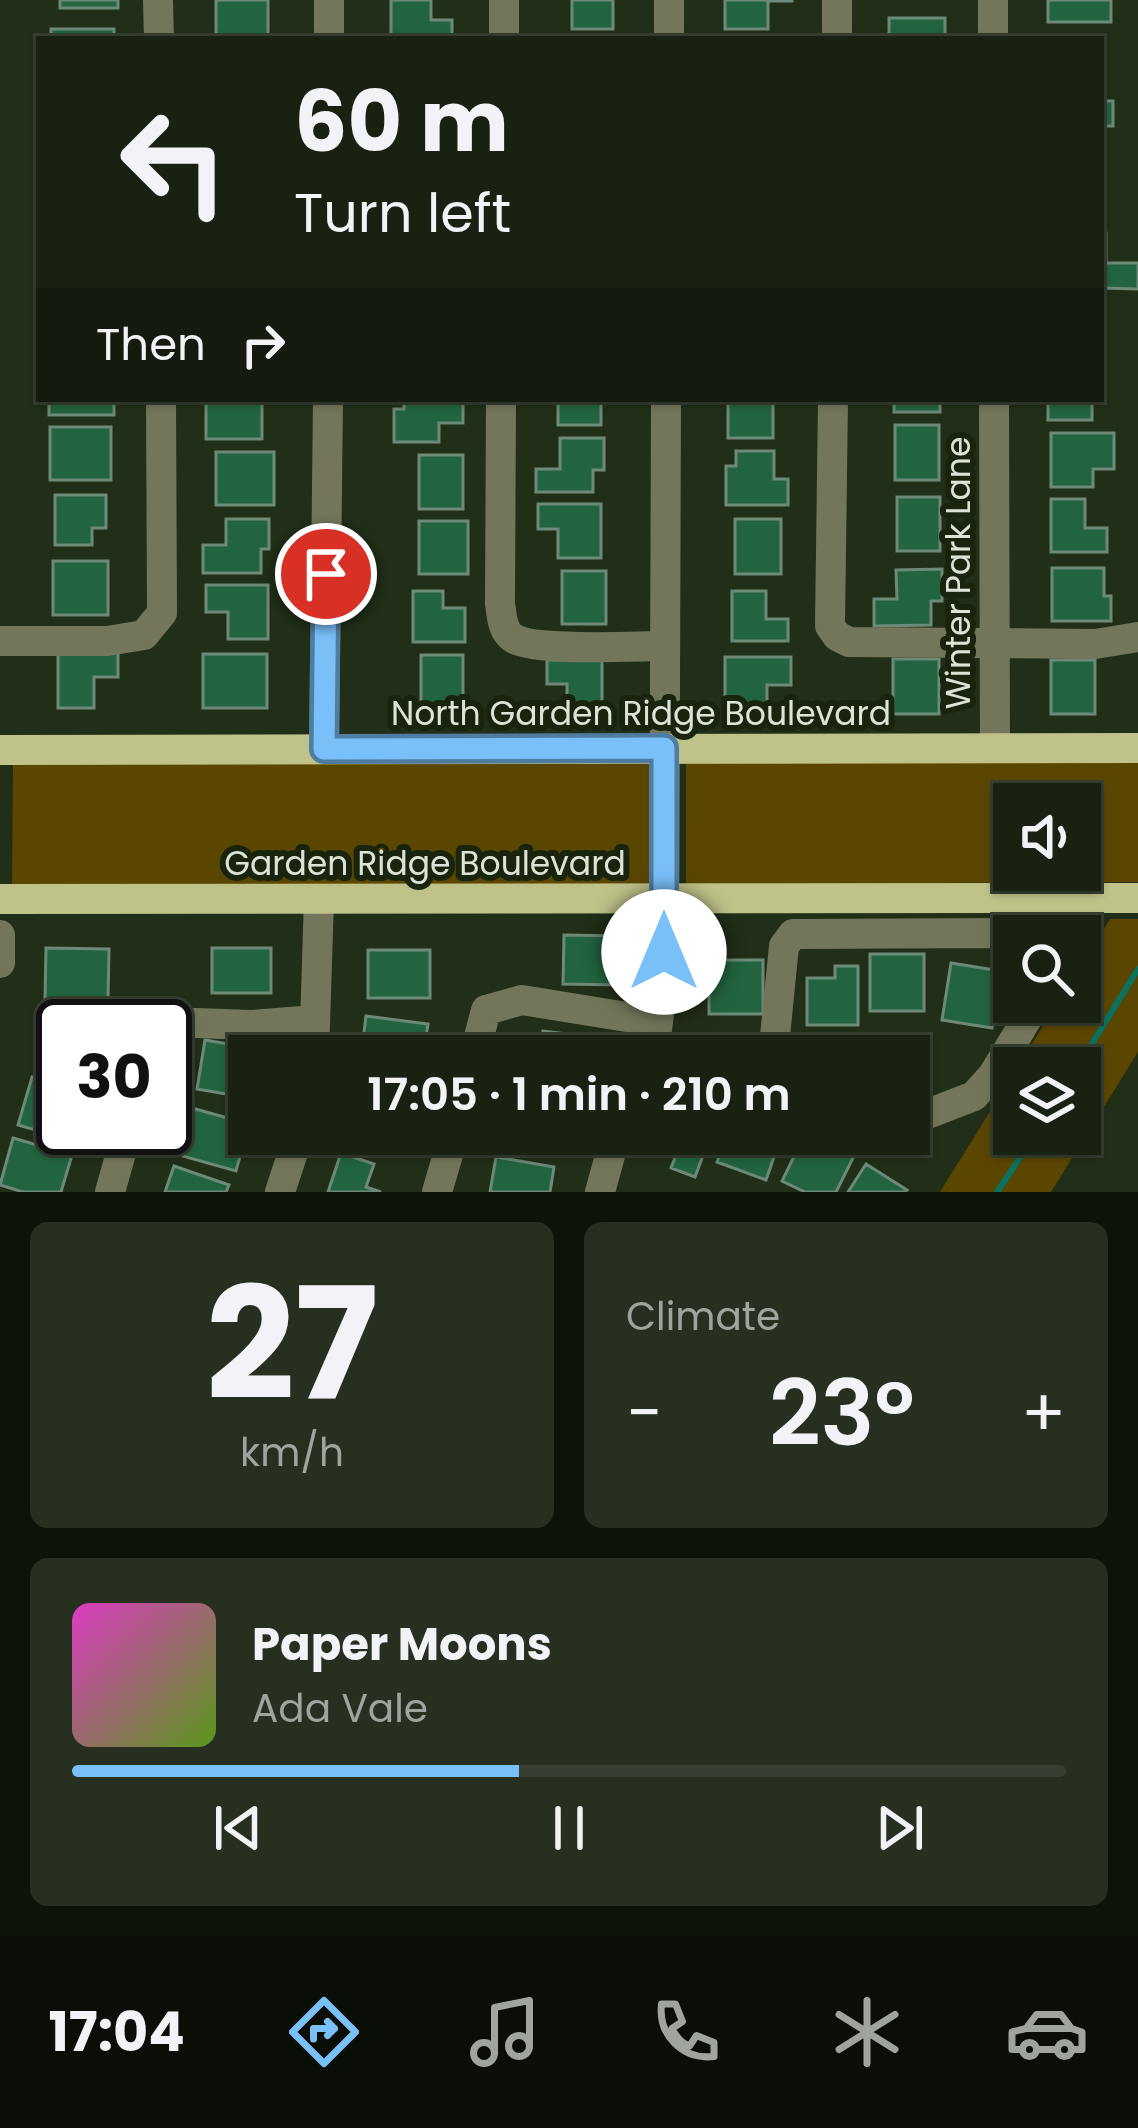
<!DOCTYPE html>
<html lang="en">
<head>
<meta charset="utf-8">
<style>
	body { margin:0; font-family:Poppins,sans-serif; background:#262f20; color:#f1f3f6; height:100vh; display:flex; flex-direction:column; font-size:45px; white-space:nowrap }
	* { box-sizing:border-box; margin:0 }
	p { font-size:39px; color:#9fa49f }
	.icon { flex:none; width:66px; height:66px; fill:none; stroke:currentColor; stroke-width:2; stroke-linecap:round; stroke-linejoin:round }
	.map { position:relative; height:1192px; overflow:hidden }
	.side { display:flex; flex-direction:column; gap:30px; padding:30px; background:#0e130a; flex:1 }
	.side>* { flex:none }
	.banner { position:absolute; left:36px; top:36px; width:1068px; height:366px; border-radius:0px; box-shadow:0 3px 9px #0004,0 0 0 3px #373f32; background:#192212; color:#f1f3f6; overflow:hidden }
	.controls { position:absolute; left:993px; top:783px; display:grid; gap:24px }
	.controls a { display:grid; place-items:center; width:108px; height:108px; border-radius:0px; background:#192212; box-shadow:0 3px 9px #0004,0 0 0 3px #373f32; font-size:60px }
	.speed { position:absolute; left:36px; top:999px; display:flex; gap:24px; font-size:60px; font-weight:700; text-align:center }
	.speed>* { display:grid; place-content:center; width:156px; height:156px; border-radius:50%; background:#192212; box-shadow:0 3px 9px #0004,0 0 0 3px #373f32; line-height:1 }
	.speed .limit { border:6px solid #111; border-radius:18px; background:#fff; color:#111 }
	.pin { position:absolute; display:grid; place-items:center; width:102px; height:102px; color:#fff; margin:-51px; border:6px solid #fff; border-radius:50%; box-shadow:0 3px 12px #0007 }
	.me { position:absolute; width:132px; margin:-66px; rotate:0deg; stroke-linejoin:round; filter:drop-shadow(0 0 9px #0008) }
	.turn { display:flex; align-items:center; gap:42px; height:252px; padding:0 60px; font-size:54px }
	.turn .icon { width:156px; height:156px; stroke-width:2.5 }
	.turn b { display:block; font-size:84px; line-height:102px }
	.then { display:flex; align-items:center; height:114px; padding:0 60px; background:#0003; gap:24px; font-size:45px }
	.big { font-size:90px; font-weight:600; line-height:1.1 }
	.side .card { flex:1; display:flex; flex-direction:column; justify-content:center; gap:18px; min-width:0; padding:0 42px; border-radius:18px; background:#262f20 }
	.side .dial { align-items:center; gap:0 }
	.dial b { font-size:156px; line-height:1 }
	.song { display:flex; align-items:center; gap:36px }
	.cover { width:144px; height:144px; border-radius:18px; background:linear-gradient(135deg,hsl(310 70% 55%),hsl(90 70% 35%)) }
	.played { height:12px; border-radius:6px; background:linear-gradient(90deg,#79bff8 45%,#373f32 45%) }
	.keys { display:flex; justify-content:space-around; direction:ltr }
	.heat { display:flex; justify-content:space-between; align-items:center; font-size:66px; direction:ltr }
	.side .tiles { flex:1; display:grid; gap:30px; grid-template-columns:1fr 1fr }
	.card:last-child { grid-column:span 2 }
	.trip { position:absolute; left:228px; top:1035px; width:702px; height:120px; border-radius:0px; background:#192212; box-shadow:0 3px 9px #0004,0 0 0 3px #373f32; font-weight:600; line-height:120px; text-align:center }
	.dock { display:flex; height:192px; justify-content:space-around; align-items:center; background:#0a0e07; color:#9fa49f }
	.dock .icon { width:84px; height:84px }
	.dock .on { color:#79bff8 }
	.dock b { font-size:54px; color:#f1f3f6 }
	.map>svg:first-child { display:block }
	.green { fill:#5b4600; fill-rule:evenodd }
	.lines { fill:none; stroke-linecap:round; stroke-linejoin:round }
	.stream { stroke:#097362; stroke-width:6 }
	.building { fill:#22643f; stroke:#6d8977; stroke-width:3 }
	.minor { stroke:#74765b; stroke-width:30 }
	.major { stroke:#bfc289; stroke-width:30 }
	.route-casing { stroke:#4f7ca1; stroke-width:30 }
	.route { stroke:#79bff8; stroke-width:21 }
	.labels { text-anchor:middle; dominant-baseline:central; stroke-width:12; stroke-linejoin:round; paint-order:stroke }
	.street-label { font-size:33px; fill:#dbe4d6; stroke:#18240e }
</style>
</head>
<body>
<div class="map">
<svg width="1138" height="1192" viewBox="0 0 1138 1192">
	<rect width="100%" height="100%" fill="#212e18"/>
	<path class="green" d="M1138 759V882L686 884V761ZM1014 804H1080V870H1014Z
		M653 761 651 884 12 886 13 763Z
		M1110 919H1138V1052L1051 1192H940L1014 1073V1134H1080V1068H1017L1058 1002H1080V967Z"/>
	<g class="lines">
		<path class="stream" d="M1077 1068 1138 969
			M997 1192 1036 1134"/>
	</g>
	<path class="building" d="M60 0H118V8H60Z
		M216 0H268V39H216Z
		M391 0H431V20H452V39H391Z
		M572 0H613V29H572Z
		M725 0H792V1H768V29H725Z
		M1048 0H1111V22H1048Z
		M889 18H945V39H889Z
		M51 29H114V39H51Z
		M1101 101H1113V126H1101Z
		M1101 233H1106V263H1138V289L1101 288Z
		M49 399H114V415H49Z
		M224 399H262V439H206V402H224Z
		M404 399H463V423H439V442H394V409H404Z
		M558 399H601V425H558Z
		M728 399H773V438H728Z
		M894 399H940V412H894Z
		M1048 399H1092V420H1048Z
		M895 425H939V480H895Z
		M50 427H111V480H50Z
		M1051 433H1114V469H1093V487H1051Z
		M560 438H604V470H593V492H536V469H560Z
		M736 451H774V479H788V505H726V466H736Z
		M216 452H274V505H216Z
		M419 455H463V509H419Z
		M55 495H106V528H92V545H55Z
		M897 497H940V551H897Z
		M1051 499H1085V528H1107V552H1051Z
		M538 504H601V558H558V529H538Z
		M226 519H269V549H261V573H203V545H226Z
		M735 519H781V574H735Z
		M419 521H468V574H419Z
		M53 561H108V615H53Z
		M1052 568H1104V596H1111V621H1052Z
		M942 569V601H931V625L874 626V599H897L896 570Z
		M562 571H606V624H562Z
		M206 585H268V639H228V612H206Z
		M413 591H443V608H465V642H413Z
		M732 591H766V619H788V641H732Z
		M58 651H118V677H94V708H58Z
		M203 654H267V708H203Z
		M421 655H463V709H421Z
		M725 657H791V685H767V712H725Z
		M893 659H939V714H893Z
		M547 660H602V710H567V684H547Z
		M1051 660H1095V714H1051Z
		M564 935 622 936 621 985 563 984Z
		M46 948 109 949 108 1000 45 999Z
		M212 948H271V993H212Z
		M368 950H430V998H368Z
		M870 954H924V1011H870Z
		M709 960H763V1014H709Z
		M951 963 1001 971 992 1028 942 1020Z
		M835 966H858V1025H807V978H835Z
		M42 1012H100V1026H63V1054H42Z
		M366 1016 428 1024 423 1056H361Z
		M543 1031 592 1037 590 1056H527L528 1053 540 1055Z
		M205 1040 263 1050 262 1056H249V1098L197 1089Z
		M32 1077 63 1086V1128H81L77 1142 18 1125Z
		M192 1108 249 1124 236 1171 179 1155Z
		M526 1134H564L562 1148 525 1141Z
		M659 1134H711L695 1177 671 1168 679 1148 657 1140Z
		M727 1134H782L766 1180 717 1162Z
		M805 1134H824L857 1150 836 1192H805L782 1181Z
		M13 1138 72 1155 61 1192H23L0 1185Z
		M341 1153 374 1164 366 1187 381 1192H328Z
		M496 1157 554 1167 550 1192H490Z
		M866 1164 907 1190 905 1192H848Z
		M174 1166 229 1185 226 1192H165Z"/>
	<g class="lines">
		<path class="minor" d="M158 0 159 39
			M329 0V39
			M993 0V39
			M504 39V0
			M669 39V0
			M837 39V0
			M501 399 500 604C502 616 502 631 513 638 534 652 634 646 664 646
			M833 399 830 626 837 636 849 642 1095 644 1138 637
			M994 399 995 748
			M0 641H107L144 635 162 613 161 399
			M324 749 328 399
			M0 935V963
			M161 1026 167 1022 252 1025 315 1020
			M314 1056 319 899
			M474 1056 486 1010 522 1000 633 1018 657 1029
			M648 1056 657 1029 664 978 666 399
			M773 1056 784 946 793 934 1004 933 1019 936
			M909 1111 925 1115 974 1096 993 1075 1037 1002
			M110 1192 128 1128
			M280 1192 299 1134
			M437 1192 454 1134
			M600 1192 616 1134"/>
		<path class="major" d="M0 750 1138 748
			M0 899 1138 898"/>
	</g>
	<g class="lines">
		<g class="route-casing">
			<path id="route" d="M326 574 324 749 664 748V952"/>
		</g>
		<use href="#route" class="route"/>
	</g>
	<g class="labels">
		<g class="street-label">
			<text transform="translate(958 573) rotate(-90)">Winter Park Lane</text>
			<text x="641" y="713">North Garden Ridge Boulevard</text>
			<text x="425" y="863">Garden Ridge Boulevard</text>
		</g>
	</g>
</svg>
<div class="controls">
<a><svg class="icon" aria-label="sound" viewBox="0 0 24 24"><path d="M4 9h4l5-4v14l-5-4H4zM17 9q2 3 0 6"/></svg></a>
<a><svg class="icon" aria-label="search" viewBox="0 0 24 24"><circle cx="10" cy="10" r="6"/><path d="M15 15l6 6"/></svg></a>
<a><svg class="icon" aria-label="layers" viewBox="0 0 24 24"><path d="M12 4l9 5-9 5-9-5zM3 14l9 5 9-5"/></svg></a>
</div>
<div class="speed"><div class="limit">30</div></div>
<div class="pin" style="left:326px;top:574px;background:#d93025"><svg class="icon" aria-label="arrive" viewBox="0 0 24 24"><path d="M6 21V4h12l-3 4 3 4H6"/></svg></div>
<svg class="me" style="left:664px;top:952px" viewBox="-20 -20 40 40"><circle r="19" fill="#fff"/><path d="M0-13L10 11 0 6-10 11z" fill="#79bff8"/></svg>
<div class="trip">17:05 · 1 min · 210 m</div>
<div class="banner">
<div class="turn"><svg class="icon" aria-label="left" viewBox="0 0 24 24"><path d="M17 20v-9H6M10 6l-5 5 5 5"/></svg><div><b>60 m</b>Turn left</div></div>
<div class="then">Then<svg class="icon" aria-label="right" viewBox="0 0 24 24"><path d="M7 20v-9h11M14 6l5 5-5 5"/></svg></div>
</div>
</div>
<section class="side">
<div class="tiles">
<div class="card dial"><b>27</b><p>km/h</p></div>
<div class="card"><p>Climate</p>
<div class="heat"><a>−</a><b class="big">23°</b><a>+</a></div>
</div>
<div class="card">
<div class="song"><i class="cover"></i><div><b>Paper Moons</b><p>Ada Vale</p></div></div>
<div class="played"></div>
<div class="keys"><svg class="icon" aria-label="previous" viewBox="0 0 24 24"><path d="M18 5L8 12l10 7zM5 5v14"/></svg><svg class="icon" aria-label="pause" viewBox="0 0 24 24"><path d="M8 5v14M16 5v14"/></svg><svg class="icon" aria-label="next" viewBox="0 0 24 24"><path d="M6 5l10 7-10 7zM19 5v14"/></svg></div>
</div>
</div>
</section>
<nav class="dock">
<b>17:04</b>
<svg class="icon on" aria-label="directions" viewBox="0 0 24 24"><path d="M12 3l9 9-9 9-9-9zM9 14v-3h6M13 9l2 2-2 2"/></svg>
<svg class="icon" aria-label="music" viewBox="0 0 24 24"><path d="M9 18V5l10-2v13"/><circle cx="6" cy="18" r="3"/><circle cx="16" cy="16" r="3"/></svg>
<svg class="icon" aria-label="phone" viewBox="0 0 24 24"><path d="M5 4h4l2 5-3 2q2 4 5 5l2-3 5 2v4C11 20 4 13 5 4z"/></svg>
<svg class="icon" aria-label="climate" viewBox="0 0 24 24"><path d="M12 3v18M4 7l16 10M4 17L20 7"/></svg>
<svg class="icon" aria-label="car" viewBox="0 0 24 24"><path d="M5 17H2v-5l4-1 3-4h7l3 4 3 1v5h-3M9 17h6M6 11h13"/><circle cx="7" cy="17" r="2"/><circle cx="17" cy="17" r="2"/></svg>
</nav>
</body>
</html>
